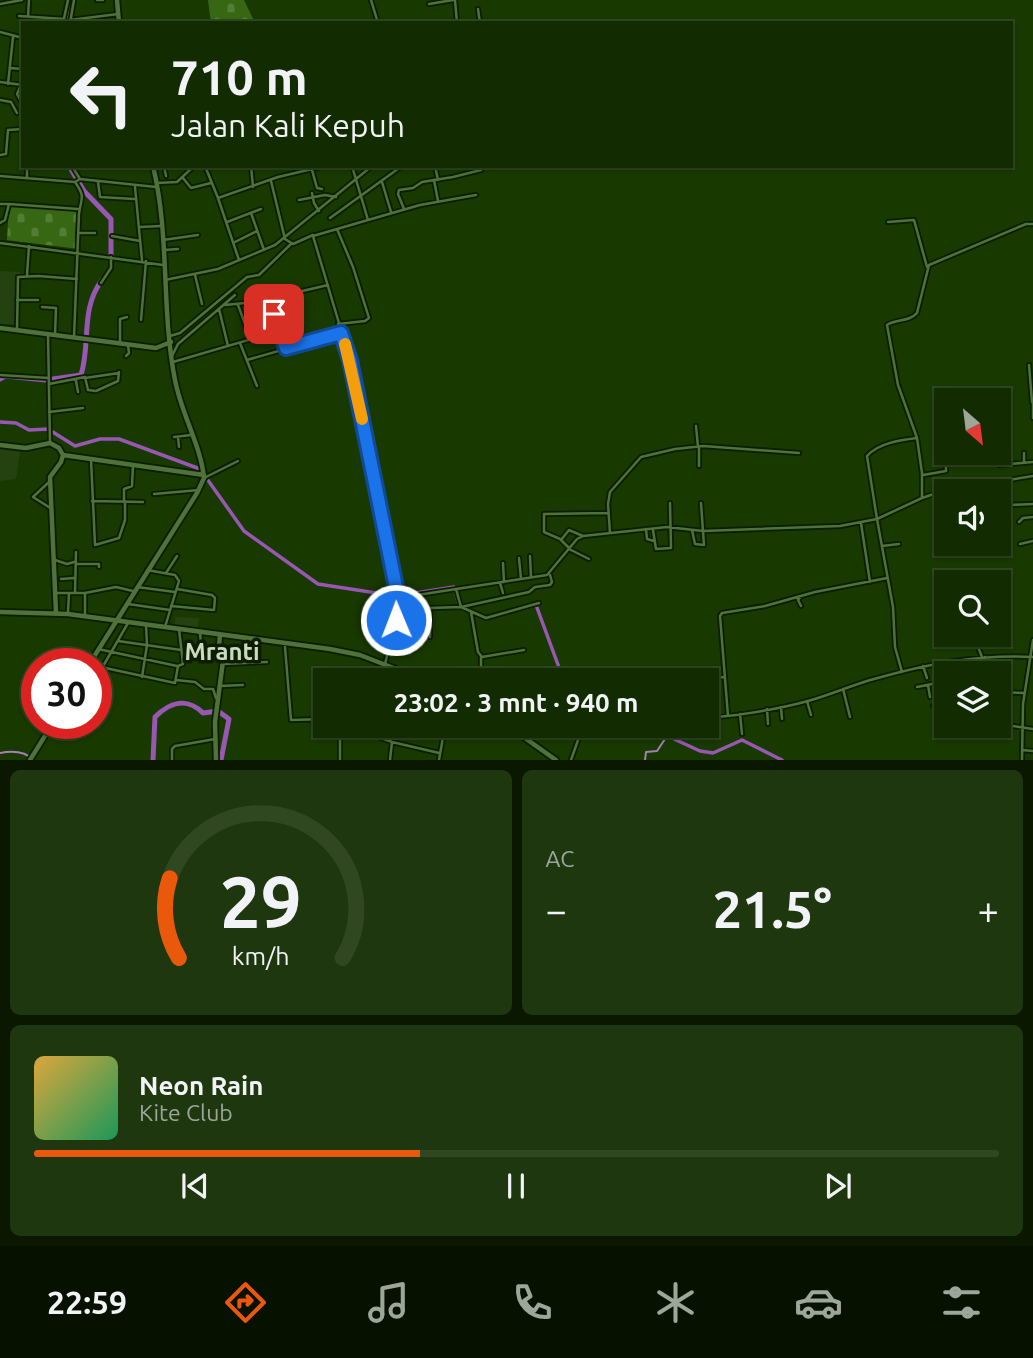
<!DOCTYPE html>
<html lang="id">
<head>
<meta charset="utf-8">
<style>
	body { margin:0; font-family:Ubuntu,sans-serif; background:#1f370f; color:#f1f3f6; height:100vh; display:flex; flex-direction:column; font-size:26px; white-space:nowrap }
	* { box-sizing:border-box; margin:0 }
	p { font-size:23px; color:#9ca799 }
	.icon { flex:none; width:38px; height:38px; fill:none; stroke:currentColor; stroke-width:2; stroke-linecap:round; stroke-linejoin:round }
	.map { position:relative; height:760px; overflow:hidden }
	.panel { display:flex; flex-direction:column; gap:10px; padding:10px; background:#0a1800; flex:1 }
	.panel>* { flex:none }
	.hud { position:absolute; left:21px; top:21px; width:992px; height:147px; border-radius:0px; box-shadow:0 2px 5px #0004,0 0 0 2px #314722; background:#122b00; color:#f1f3f6; overflow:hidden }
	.needle { width:46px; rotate:152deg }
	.buttons { position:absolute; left:934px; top:388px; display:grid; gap:14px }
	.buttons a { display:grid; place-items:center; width:77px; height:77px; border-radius:0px; background:#122b00; box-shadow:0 2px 5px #0004,0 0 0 2px #314722; font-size:35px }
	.speed { position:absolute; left:21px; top:648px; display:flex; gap:14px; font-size:35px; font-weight:700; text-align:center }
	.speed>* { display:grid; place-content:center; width:91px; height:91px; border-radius:50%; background:#122b00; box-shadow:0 2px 5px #0004,0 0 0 2px #314722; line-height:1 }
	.speed .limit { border:10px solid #d22; background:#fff; color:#111 }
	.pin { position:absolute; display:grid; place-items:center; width:60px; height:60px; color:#fff; margin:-30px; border-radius:14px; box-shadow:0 4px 10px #0006 }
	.me { position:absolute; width:77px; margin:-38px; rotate:359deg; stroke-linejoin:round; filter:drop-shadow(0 0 5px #0008) }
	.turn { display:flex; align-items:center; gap:24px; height:147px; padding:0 35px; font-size:32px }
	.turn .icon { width:91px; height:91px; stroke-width:2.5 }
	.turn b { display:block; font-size:49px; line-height:60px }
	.big { font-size:52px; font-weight:700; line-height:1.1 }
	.panel .tile { flex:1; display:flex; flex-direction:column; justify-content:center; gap:10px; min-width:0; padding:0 24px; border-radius:10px; background:#1f370f }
	.panel .dial { align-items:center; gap:0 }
	.dial svg { height:182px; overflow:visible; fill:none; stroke:#314722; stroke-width:7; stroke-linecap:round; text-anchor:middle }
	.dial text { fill:#f1f3f6; stroke:none }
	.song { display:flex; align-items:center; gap:21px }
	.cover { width:84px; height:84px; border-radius:10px; background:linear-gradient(135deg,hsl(40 70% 55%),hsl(150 70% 35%)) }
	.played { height:7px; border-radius:4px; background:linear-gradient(90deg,#ea580c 40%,#314722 40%) }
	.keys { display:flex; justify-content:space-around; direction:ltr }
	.heat { display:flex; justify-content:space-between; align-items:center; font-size:38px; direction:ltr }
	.panel .tiles { flex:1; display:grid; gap:10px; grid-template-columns:1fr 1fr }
	.tile:last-child { grid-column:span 2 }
	.trip { position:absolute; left:313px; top:668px; width:406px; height:70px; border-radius:0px; background:#122b00; box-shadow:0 2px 5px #0004,0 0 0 2px #314722; font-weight:700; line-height:70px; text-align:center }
	.dock { display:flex; height:112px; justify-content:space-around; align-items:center; background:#071100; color:#9ca799 }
	.dock .icon { width:49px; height:49px }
	.dock .selected { color:#ea580c }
	.dock b { font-size:32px; color:#f1f3f6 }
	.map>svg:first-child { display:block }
	.built { fill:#244210 }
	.cemetery { fill:url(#cemetery-stones) }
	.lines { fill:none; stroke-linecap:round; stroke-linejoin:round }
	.stream { stroke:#a57fb5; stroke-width:2 }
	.canal { stroke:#9757b2; stroke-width:3.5 }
	.river { stroke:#9757b2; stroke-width:5 }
	.minor-casing { stroke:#0b1d02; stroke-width:6 }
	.tertiary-casing { stroke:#0b1d02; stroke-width:8 }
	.minor { stroke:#4e7239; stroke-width:2.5 }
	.tertiary { stroke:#4e7239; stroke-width:4.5 }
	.route-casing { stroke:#114b97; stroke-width:18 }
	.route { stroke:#1a73e8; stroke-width:12 }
	.slow { stroke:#f59e0b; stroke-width:12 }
	.labels { text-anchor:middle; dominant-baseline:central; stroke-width:7; stroke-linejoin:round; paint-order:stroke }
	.quarter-label { font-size:24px; font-weight:bold; fill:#c7dbbd; stroke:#0e1c05 }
</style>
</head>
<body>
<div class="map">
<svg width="1033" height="760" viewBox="0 0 1033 760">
	<defs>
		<pattern id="cemetery-stones" width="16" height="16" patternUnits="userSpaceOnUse" patternTransform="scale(1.75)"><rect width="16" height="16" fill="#386714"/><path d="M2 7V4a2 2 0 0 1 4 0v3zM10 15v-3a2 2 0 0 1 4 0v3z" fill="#537c34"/></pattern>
	</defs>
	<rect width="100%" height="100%" fill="#183900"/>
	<path class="built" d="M0 271 20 272 17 324H0Z
		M0 449 20 452 16 479 0 481Z
		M175 617 199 618 197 630 175 626Z"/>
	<path class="cemetery" d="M208 0H244L255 23H211Z
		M9 204 82 207 79 249 7 240Z"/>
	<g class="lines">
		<path class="stream" d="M0 753C11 751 25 751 33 760
			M645 760 646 752 657 751 665 739 673 737"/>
		<path class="canal" d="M0 422 16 423 29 430 48 429 75 446 100 439H119L200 469 244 531 318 584 396 596 454 587 460 608 487 619
			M518 610 536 605 564 681
			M670 726 674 739 700 751 713 753 742 740 782 760"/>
		<path class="river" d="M67 23 73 0
			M69 166 84 191 111 219V262
			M0 379 5 376 46 380 81 375C91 343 80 309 102 280
			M153 760 155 717C170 702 187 697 203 713L218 711 229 719 221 760"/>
		<g class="minor-casing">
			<path id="minor" d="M97 0H103
				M371 0 378 23
				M455 0 457 23
				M0 4 22 0
				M429 4 453 0
				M478 9 480 23
				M19 16 64 19
				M28 17 29 0
				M70 20 118 14
				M63 23 68 0
				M70 23 74 0
				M0 32 23 38
				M10 68 23 69
				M0 82 23 85
				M8 84 13 37
				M21 85 17 94 23 105
				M0 100 11 102 17 113
				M0 155 6 154 8 130 23 129
				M72 166 80 179
				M164 166 166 176
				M205 166 218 198
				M251 166 253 187
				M352 166 368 220 313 236 350 360 398 595 396 620 385 664
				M435 166 438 180
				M312 170 317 188 322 189
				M0 176 75 182 80 179 156 187
				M27 177V166
				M183 178 191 188 211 183
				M434 180 438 201
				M271 181 285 239
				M98 182 100 197 134 199
				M382 182 391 212
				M157 183 177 182 194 166
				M135 187 142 260
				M312 193 314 203 319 211
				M299 200 325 195 336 197
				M0 204H9
				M404 209 398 194 399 190 413 188 422 182 453 177 481 170
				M251 213 264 250
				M330 218 402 166
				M368 220 420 205 476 195
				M227 222 261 209
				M888 222 914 220 927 267
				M0 223 5 220 9 204 78 209
				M140 227 161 226
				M337 229 353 267 369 318 365 321 338 324
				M78 233H95
				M112 236 140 241
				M285 239 293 244 313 235
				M163 240 198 235
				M235 242 257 231
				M0 243 163 265
				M164 250 178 249
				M239 260 218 198 278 177 325 166
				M27 275 29 246
				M195 275 202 304
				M165 280 218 269 275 245 372 166
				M101 283 111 268V257
				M284 296 292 323
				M269 297 285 347
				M17 300H38
				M225 305 255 302 328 285
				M238 305 251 340
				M42 307 56 308 55 335
				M219 309 228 346
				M141 320 146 261
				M17 330 18 277 38 276 77 279
				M48 335 50 443
				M170 336 180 333 247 277 259 275 292 243
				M74 337 79 214C81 197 86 198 75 182
				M240 343 257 386
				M120 344V319L127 317
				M126 356 129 353 128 345
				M172 356 178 344 235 295
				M247 360 341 333
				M173 362 279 331
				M1029 365 1032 402
				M0 375 49 378
				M85 378 119 373
				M76 381 78 392
				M49 384 85 377 88 390 96 391 118 381 119 372
				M1033 401V418
				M49 412 83 408
				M696 426 698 447
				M174 437 191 435
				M178 437 179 447
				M699 447V466
				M1024 453V463
				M91 459 95 545 119 538 125 520V502
				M999 465 1033 462
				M923 475 946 471V464
				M204 478 238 461
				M49 482 33 497 52 509
				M154 494 199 490
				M922 498 943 491 1033 476
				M92 501 143 502
				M124 502V489L132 486 133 465
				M1009 505 1033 504
				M1019 522 1023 518 1033 517
				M861 523 870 582
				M646 529 647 539 654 541
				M653 530 656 549 671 548 670 503
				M692 530 695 544 704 545 701 503
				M610 533 608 504 610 492 641 457 675 449 703 446 799 453
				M561 540 569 530 583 536
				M1020 544 1033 541
				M882 546 899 544
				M569 548 560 539 544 532V514L608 513
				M569 549 589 559
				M76 552 75 593H85V614
				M530 556 531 577
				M519 558 521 579
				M55 560 67 564 74 562
				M503 563 504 582
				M76 564H99V567
				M147 570 175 575 179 581 165 627
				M166 573 177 556
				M61 579 74 578
				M500 583 503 593
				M137 587 175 592
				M456 589 461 607 529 592 535 587 550 585 552 582 550 575
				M56 593H69
				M85 593 116 587 133 591
				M398 598 547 575 577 539 583 536 667 527 703 531 840 526 877 519 867 456C878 443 901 440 917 438
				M128 604 170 610
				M171 606 214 610 215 598 212 595 177 589
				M801 606 798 600 801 596
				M398 609 461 607 486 618 539 603
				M430 609V637
				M68 612 69 593H75
				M471 612 478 652 482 657 524 650
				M200 632 201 646
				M118 641 181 650
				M285 647 291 720 326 719
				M978 647 982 657
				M98 649 177 666
				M985 657 987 674
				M947 662 950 674
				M223 664 267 662
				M96 666 175 683 178 666 183 664 179 629
				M923 666 927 678
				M102 668 128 623
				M481 669V657
				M902 672 895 647 893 607 877 519 922 498V473L917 438 898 385 887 325C896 319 909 322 917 313L929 265 1026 224H1033
				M142 677 147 645 146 625
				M176 680 195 682 204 689H213L216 698
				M590 681 593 676 665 674 679 680 695 681 724 677
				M928 685 930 697
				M219 686 243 685
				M917 687 947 681
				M707 689H708
				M843 689 850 717
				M999 692 1025 693
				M807 701 811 715
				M933 706 947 703
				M781 707 782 719
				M767 709 768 724
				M740 714 742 734
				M728 716 720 616 722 613 765 606 815 592 887 578
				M707 718C741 715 775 710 808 701 830 695 852 685 874 679 927 664 978 654 1033 657
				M999 724 1033 729
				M347 726 392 742 439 753
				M594 726 625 732 656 726
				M1022 750 1033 751
				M172 760V749L175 746 215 739
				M340 760V726
				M390 760 392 742
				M439 760 445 726
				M571 760 583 726
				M1022 760 1023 704 1033 640"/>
		</g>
		<g class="tertiary-casing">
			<path id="tertiary" d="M117 0 119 23
				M0 328 156 348 171 342
				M0 445 26 448 50 443 59 448 63 455
				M63 455 204 475
				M0 612 68 614 330 649 360 655 427 681
				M56 612 50 477 61 462 63 455
				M90 663 197 493 204 478C201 446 181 413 175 380 161 310 170 236 153 166
				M508 726 556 760
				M30 760 53 723
				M216 760 215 722 223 661 219 647 220 634"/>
		</g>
		<use href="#minor" class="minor"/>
		<use href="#tertiary" class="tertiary"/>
	</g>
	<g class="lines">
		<g class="route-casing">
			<path id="route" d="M274 314 286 348 341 333 350 360 397 592 396 620"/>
		</g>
		<use href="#route" class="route"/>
		<path class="slow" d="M345 344 362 419"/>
	</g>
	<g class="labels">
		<g class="quarter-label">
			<text x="222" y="651">Mranti</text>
		</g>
	</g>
</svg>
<div class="buttons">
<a><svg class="needle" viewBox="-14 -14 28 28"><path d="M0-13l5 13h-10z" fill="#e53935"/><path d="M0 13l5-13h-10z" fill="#9ca799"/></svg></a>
<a><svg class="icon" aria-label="sound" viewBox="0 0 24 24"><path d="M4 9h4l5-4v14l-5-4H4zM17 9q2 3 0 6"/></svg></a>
<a><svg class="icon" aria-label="search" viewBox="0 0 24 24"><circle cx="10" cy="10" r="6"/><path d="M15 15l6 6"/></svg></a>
<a><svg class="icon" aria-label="layers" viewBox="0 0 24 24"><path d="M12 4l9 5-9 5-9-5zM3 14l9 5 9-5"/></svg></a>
</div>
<div class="speed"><div class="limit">30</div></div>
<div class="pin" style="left:274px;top:314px;background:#d93025"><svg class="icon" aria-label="arrive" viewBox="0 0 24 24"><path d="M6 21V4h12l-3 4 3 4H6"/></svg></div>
<svg class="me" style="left:396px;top:620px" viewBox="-20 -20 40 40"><circle r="17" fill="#1a73e8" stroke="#fff" stroke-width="3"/><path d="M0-11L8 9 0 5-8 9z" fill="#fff"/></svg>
<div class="trip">23:02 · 3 mnt · 940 m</div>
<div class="hud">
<div class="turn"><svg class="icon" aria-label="left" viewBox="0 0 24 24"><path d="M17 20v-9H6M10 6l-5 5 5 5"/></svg><div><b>710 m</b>Jalan Kali Kepuh</div></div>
</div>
</div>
<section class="panel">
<div class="tiles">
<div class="tile dial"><svg viewBox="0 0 100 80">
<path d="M14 69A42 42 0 1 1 86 69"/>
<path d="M14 69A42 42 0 0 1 10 34" stroke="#ea580c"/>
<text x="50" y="56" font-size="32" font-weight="700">29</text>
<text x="50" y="72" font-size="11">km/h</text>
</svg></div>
<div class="tile"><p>AC</p>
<div class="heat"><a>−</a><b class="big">21.5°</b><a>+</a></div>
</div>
<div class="tile">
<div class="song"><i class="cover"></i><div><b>Neon Rain</b><p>Kite Club</p></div></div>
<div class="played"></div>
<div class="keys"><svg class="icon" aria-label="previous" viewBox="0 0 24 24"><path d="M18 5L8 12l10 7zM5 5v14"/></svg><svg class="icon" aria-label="pause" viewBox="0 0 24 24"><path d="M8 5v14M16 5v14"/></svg><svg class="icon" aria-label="next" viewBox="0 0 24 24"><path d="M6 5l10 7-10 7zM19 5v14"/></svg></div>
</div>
</div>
</section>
<nav class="dock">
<b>22:59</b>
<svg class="icon selected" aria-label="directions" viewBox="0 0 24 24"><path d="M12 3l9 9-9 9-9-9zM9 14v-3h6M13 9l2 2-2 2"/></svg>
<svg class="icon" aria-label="music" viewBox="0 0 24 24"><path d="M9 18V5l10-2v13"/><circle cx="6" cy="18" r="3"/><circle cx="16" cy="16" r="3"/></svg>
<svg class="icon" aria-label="phone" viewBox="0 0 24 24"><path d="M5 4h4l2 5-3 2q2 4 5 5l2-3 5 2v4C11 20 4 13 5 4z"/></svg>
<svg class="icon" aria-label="climate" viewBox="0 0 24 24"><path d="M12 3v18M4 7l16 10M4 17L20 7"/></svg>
<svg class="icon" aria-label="car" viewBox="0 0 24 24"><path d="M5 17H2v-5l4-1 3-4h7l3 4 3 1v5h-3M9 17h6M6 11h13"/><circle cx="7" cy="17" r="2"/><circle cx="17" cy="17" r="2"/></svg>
<svg class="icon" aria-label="filters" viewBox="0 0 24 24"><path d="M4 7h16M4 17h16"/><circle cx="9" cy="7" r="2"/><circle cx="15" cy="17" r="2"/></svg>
</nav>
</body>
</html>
